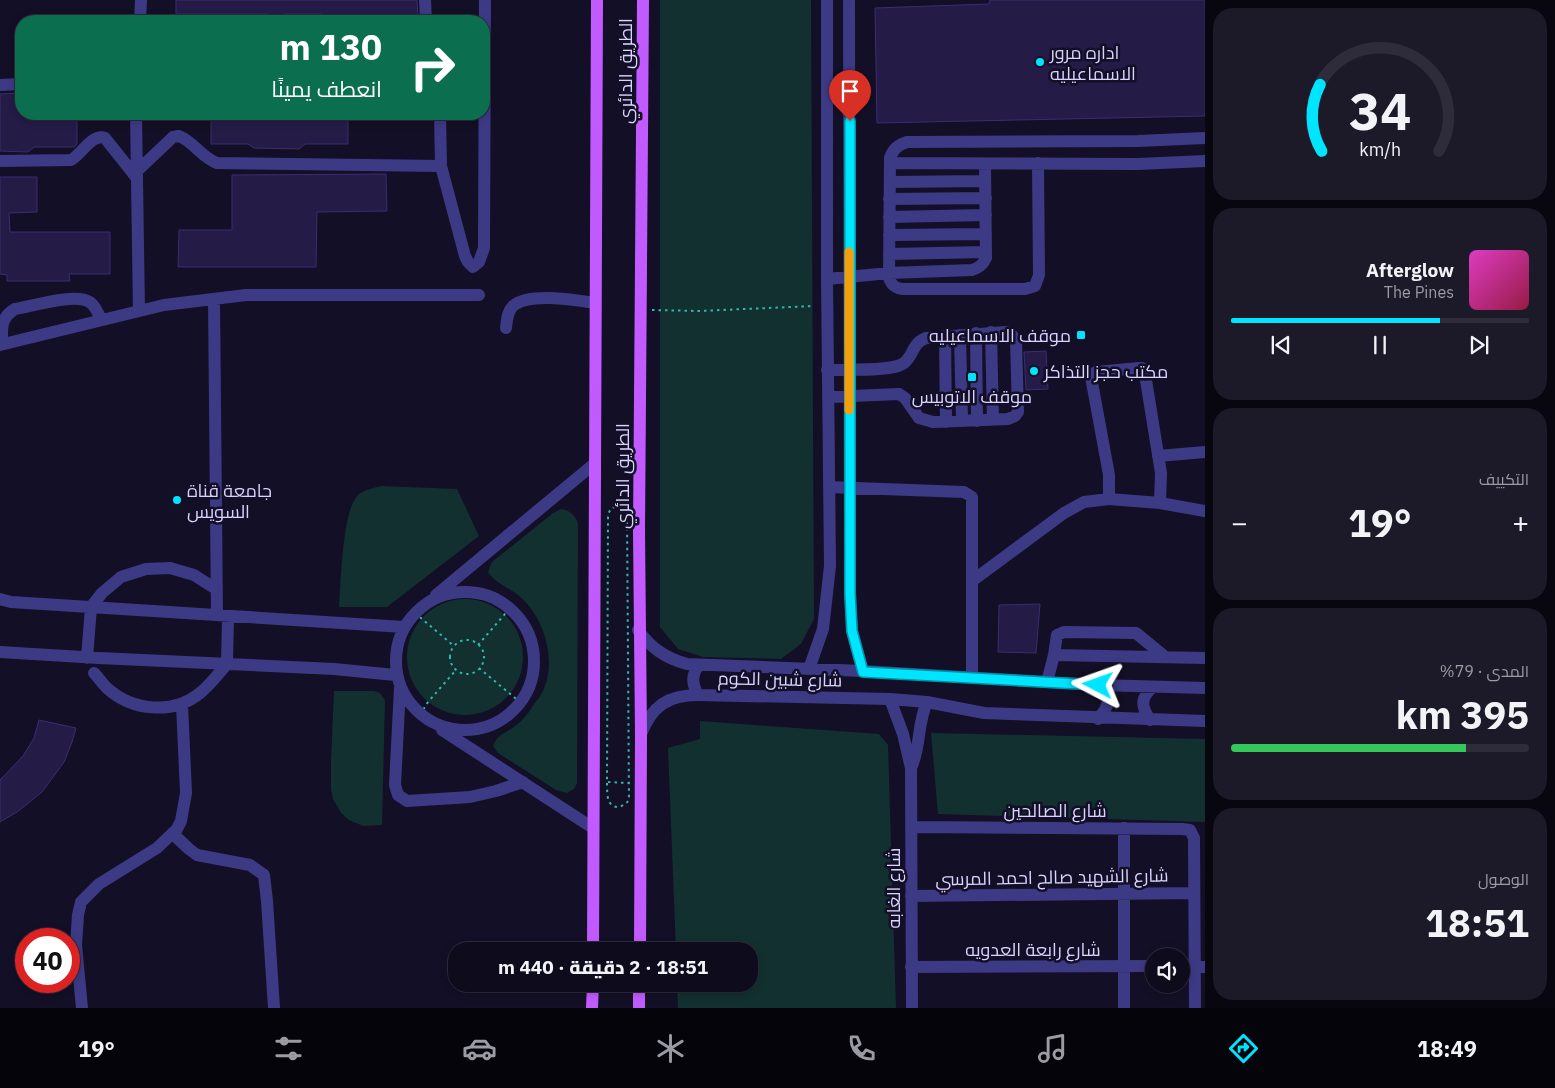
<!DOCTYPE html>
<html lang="ar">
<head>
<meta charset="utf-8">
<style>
	body { margin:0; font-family:"IBM Plex Sans",Cairo,sans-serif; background:#1c1929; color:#f1f3f6; direction:rtl; height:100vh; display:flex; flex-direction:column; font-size:19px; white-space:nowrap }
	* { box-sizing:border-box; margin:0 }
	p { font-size:16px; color:#9b9ba3 }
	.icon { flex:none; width:28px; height:28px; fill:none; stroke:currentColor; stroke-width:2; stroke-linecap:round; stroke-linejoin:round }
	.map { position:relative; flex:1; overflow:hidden; direction:ltr }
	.drawer { display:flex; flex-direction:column; gap:8px; padding:8px; background:#08060f; width:350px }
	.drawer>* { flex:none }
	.banner { position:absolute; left:15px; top:15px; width:475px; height:105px; border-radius:20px; box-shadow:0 2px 8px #0003,0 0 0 1px #2e2b3b; direction:rtl; background:#0b6e4f; color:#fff; overflow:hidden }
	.buttons { position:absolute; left:1145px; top:948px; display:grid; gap:10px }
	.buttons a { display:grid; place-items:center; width:45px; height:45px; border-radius:50%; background:#0e0b1c; box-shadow:0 2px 8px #0003,0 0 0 1px #2e2b3b; font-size:25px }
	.speed { position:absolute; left:15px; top:928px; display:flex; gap:10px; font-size:25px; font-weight:700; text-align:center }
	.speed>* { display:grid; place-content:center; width:65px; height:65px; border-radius:50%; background:#0e0b1c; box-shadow:0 2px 8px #0003,0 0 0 1px #2e2b3b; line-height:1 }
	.speed .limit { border:8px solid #d22; background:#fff; color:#111 }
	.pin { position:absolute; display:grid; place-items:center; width:42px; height:42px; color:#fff; margin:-51px -21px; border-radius:50% 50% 50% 0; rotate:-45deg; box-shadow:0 0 5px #0007 }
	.pin .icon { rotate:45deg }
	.me { position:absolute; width:55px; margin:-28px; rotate:274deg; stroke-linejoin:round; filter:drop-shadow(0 0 4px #0008) }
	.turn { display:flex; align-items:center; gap:18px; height:105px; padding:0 25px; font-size:22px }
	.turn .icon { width:65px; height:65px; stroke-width:2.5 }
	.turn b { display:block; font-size:35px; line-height:42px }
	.big { font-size:38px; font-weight:800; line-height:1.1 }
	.drawer .widget { flex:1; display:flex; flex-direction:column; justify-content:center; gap:8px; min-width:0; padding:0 18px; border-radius:20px; background:#1c1929 }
	.drawer .dial { align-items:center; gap:0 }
	.dial svg { height:130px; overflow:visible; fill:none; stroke:#2e2b3b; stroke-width:7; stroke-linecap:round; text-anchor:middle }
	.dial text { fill:#f1f3f6; stroke:none }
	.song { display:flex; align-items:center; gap:15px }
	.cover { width:60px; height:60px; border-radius:8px; background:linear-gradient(135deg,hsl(310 70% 55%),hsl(340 70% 35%)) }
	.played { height:5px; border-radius:2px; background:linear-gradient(90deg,#00e5ff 70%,#2e2b3b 70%) }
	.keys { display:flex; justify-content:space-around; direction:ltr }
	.heat { display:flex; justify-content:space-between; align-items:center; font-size:28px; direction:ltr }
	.charge { height:8px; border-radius:4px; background:linear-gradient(90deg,#34c759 79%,#2e2b3b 0) }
	.trip { position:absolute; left:448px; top:942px; width:310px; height:50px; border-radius:20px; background:#0e0b1c; box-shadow:0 2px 8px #0003,0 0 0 1px #2e2b3b; font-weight:800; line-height:50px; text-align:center; direction:rtl }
	.tab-bar { display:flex; height:80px; justify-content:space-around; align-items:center; background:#06040b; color:#9b9ba3 }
	.tab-bar .icon { width:35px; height:35px }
	.tab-bar .active { color:#00e5ff }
	.tab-bar b { font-size:22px; color:#f1f3f6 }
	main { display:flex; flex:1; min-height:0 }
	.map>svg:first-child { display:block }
	.green { fill:#12302f }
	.building { fill:#241b47; stroke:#3b2d73 }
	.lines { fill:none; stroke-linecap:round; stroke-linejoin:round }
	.path { stroke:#2fb8b0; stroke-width:2; stroke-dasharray:2.5 4; stroke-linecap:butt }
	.minor { stroke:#3d3a85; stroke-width:12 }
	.major { stroke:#c25bff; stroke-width:12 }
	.route-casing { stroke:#0095a6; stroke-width:12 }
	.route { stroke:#00e5ff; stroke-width:9 }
	.slow { stroke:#f59e0b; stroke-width:9 }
	.poi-dot { fill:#00e5ff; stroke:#130f26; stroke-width:2 }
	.labels { text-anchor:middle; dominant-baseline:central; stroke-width:5; stroke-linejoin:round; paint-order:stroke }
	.poi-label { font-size:18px; fill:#d9d4ff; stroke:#130f26; text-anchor:start }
	.street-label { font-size:18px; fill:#d9d4ff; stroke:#130f26 }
</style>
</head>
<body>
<main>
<section class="drawer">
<div class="widget dial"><svg viewBox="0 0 100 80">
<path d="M14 69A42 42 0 1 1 86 69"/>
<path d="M14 69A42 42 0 0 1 13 28" stroke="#00e5ff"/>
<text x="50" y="56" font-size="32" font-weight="700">34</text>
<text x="50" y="72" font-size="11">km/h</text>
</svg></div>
<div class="widget">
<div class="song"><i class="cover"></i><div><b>Afterglow</b><p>The Pines</p></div></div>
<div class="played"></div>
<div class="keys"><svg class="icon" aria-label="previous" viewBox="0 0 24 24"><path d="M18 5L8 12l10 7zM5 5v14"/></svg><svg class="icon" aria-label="pause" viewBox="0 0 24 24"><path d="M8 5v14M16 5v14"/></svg><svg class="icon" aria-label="next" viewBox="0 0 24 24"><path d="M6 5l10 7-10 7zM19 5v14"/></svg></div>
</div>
<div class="widget"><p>التكييف</p>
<div class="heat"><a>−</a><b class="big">19°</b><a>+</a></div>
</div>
<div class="widget"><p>المدى · 79%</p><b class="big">395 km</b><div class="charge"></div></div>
<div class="widget"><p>الوصول</p><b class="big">18:51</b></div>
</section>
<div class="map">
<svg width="1205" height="1008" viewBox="0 0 1205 1008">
	<rect width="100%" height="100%" fill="#130f26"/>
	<path class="green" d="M660 0H811L814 619 801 644 781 659 703 657 678 649 660 627Z
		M382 486 457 489 479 536 387 607H339C341 583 342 513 357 496 363 490 373 488 382 486Z
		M561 509C571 511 574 514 578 523L577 783 574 789 567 793 556 790 498 753 493 746C498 733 505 734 515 726 521 722 527 715 531 709 535 702 543 694 545 686 556 656 543 615 518 595 508 587 495 583 488 572L492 562 553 513Z
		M407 657a58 58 0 1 1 116 0a58 58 0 1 1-116 0Z
		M334 691H374L380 693 385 700 382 825 363 826 349 820 341 813 333 799 331 789V761Z
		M700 721 879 734 888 745 896 1008H678L677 984H749V951H676L668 748 700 739Z
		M931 733 1205 739V822L938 814Z"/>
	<path class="building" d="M176 0H417L418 16 322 17V14H285V21H268L269 14H176Z
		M990 0H1205V116L877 123 875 8 989 4Z
		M21 93V114H77V144L74 147H34L28 152 0 151V94Z
		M211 114H348V144H305L299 149 254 148 248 144H211Z
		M386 174 387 211 317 212 316 267H178L179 230H232V175Z
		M0 177H37V212L9 213 10 232H110V274H69L70 281H7V275L0 274Z
		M1046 351 1048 389 1026 390 1024 352Z
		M1040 604 1036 653 998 652 999 605Z
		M39 720 76 728 72 742 64 762 42 792 17 812 0 822V780L23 756 34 738Z"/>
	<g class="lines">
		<path class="path" d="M652 310 699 311 814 306
			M619 506 624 509 627 514 629 800C623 808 611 811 608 798 607 793 607 787 607 782L608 517C609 509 612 507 619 506Z
			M415 613 454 646
			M450 657a17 17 0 1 1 34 0a17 17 0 1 1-34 0Z
			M478 645 505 614 514 612
			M479 668 521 703
			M420 715 428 702 456 670
			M608 782 628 783"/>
		<path class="minor" d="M425 0 426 21
			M849 0 850 593 852 631 863 671
			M140 21 141 0
			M0 85 21 84
			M136 114 139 311
			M440 114 441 166 465 256 468 262 473 267 479 262 484 248 485 0
			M0 161 71 160C81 155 92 133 105 138L136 177
			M890 163 1138 164 1205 161
			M1038 163 1039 275 1035 286 1025 289H904C896 289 892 286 889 278L890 158C893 149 898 145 907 142L1138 141 1205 138
			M136 172 173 137 179 136C194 142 202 158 217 163L441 166
			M890 182 985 181
			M889 199 986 198
			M889 217 986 215
			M889 235 986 234
			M889 254 986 252
			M827 279 889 273 972 270C979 268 983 265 986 258L985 164
			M214 299 217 615
			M506 328C507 320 507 312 513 306 529 292 575 300 595 303
			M991 332 993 420
			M976 333 977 421
			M960 335 962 421
			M945 336 946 422
			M2 344C2 328 0 318 15 309 33 306 77 292 91 303 96 307 99 315 101 320
			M0 345 164 305 246 295H479
			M827 370C844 369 893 372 904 363 914 355 912 343 926 338L1006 332 1010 333 1016 340 1018 412 1015 416 1008 419 933 422 919 418 905 398 899 394 828 397
			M1158 456 1205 452
			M829 487 964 492 972 497V677
			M1109 499V475L1091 377 1093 374 1096 372 1139 368H1142L1145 374 1161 473 1160 503
			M972 581 1064 513 1084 502 1109 499 1160 503 1205 511
			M396 661a69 69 0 1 1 138 0a69 69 0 1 1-138 0Z
			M436 595 594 464
			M0 599 11 602 404 627
			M638 630C651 648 665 658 687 664L863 671 1098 685 1205 688
			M0 652 99 658 334 669 395 675
			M1054 655 1057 635 1064 632 1136 633 1164 656
			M87 658 91 607 102 593 121 577 146 569 170 568 194 575 216 589
			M809 669 823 629 830 566 827 279V0
			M94 673C98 677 102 683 107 688 132 711 173 715 200 693 210 685 218 674 227 664L228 616
			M1047 682 1054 655 1205 658
			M400 688 395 785 398 795 407 801 470 797 496 791 523 782
			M698 695C692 684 691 675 699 665
			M890 699 903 734 911 768 912 1008
			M1098 719 1105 710 1109 700 1106 691 1098 685
			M1150 720C1141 706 1140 698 1153 687
			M442 730 593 828
			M641 734C652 706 668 695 698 695L890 699 927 702 984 713 1205 721
			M911 768C921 747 917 724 927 702
			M911 827 1182 829 1190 830 1194 838 1195 1008
			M173 834 189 849 197 855 250 865 264 875 267 901 274 1008
			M911 896 1194 893
			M911 967 1154 966
			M1181 967H1205
			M82 1008 76 945 78 915 81 902 99 884 157 848 177 829 181 821 186 793 182 704
			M1124 1008V828"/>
		<path class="major" d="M593 951 597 0
			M640 951 641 734 639 530 643 0
			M592 1008 593 984
			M639 1008V984"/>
	</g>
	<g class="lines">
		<g class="route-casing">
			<path id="route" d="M850 121V593L852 631 863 672 1098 685"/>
		</g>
		<use href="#route" class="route"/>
		<path class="slow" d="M849 252V410"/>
	</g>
	<g class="poi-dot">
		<circle cx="1040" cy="62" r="5"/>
		<rect x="1076" y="330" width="10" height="10" rx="2.5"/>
		<circle cx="1034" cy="371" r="5"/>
		<rect x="967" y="372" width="10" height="10" rx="2.5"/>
		<circle cx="177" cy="500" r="5"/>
	</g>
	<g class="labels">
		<g class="poi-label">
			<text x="1050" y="52">اداره مرور<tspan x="1050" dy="21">الاسماعيليه</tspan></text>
			<text x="1071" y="335" text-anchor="end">موقف الاسماعيليه</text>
			<text x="1044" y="371">مكتب حجز التذاكر</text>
			<text x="972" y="396" text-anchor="middle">موقف الاتوبيس</text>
			<text x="187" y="490">جامعة قناة<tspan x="187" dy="21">السويس</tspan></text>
		</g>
		<g class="street-label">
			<text transform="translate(625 71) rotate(-90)">الطريق الدائري</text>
			<text transform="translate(622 476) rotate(-90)">الطريق الدائري</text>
			<text transform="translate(780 679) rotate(1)">شارع شبين الكوم</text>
			<text x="1055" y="810">شارع الصالحين</text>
			<text transform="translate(1052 877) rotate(-1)">شارع الشهيد صالح احمد المرسي</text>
			<text transform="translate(893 888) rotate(-90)">شارع الغابه</text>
			<text x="1033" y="949">شارع رابعة العدويه</text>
		</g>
	</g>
</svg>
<div class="buttons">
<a><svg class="icon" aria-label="sound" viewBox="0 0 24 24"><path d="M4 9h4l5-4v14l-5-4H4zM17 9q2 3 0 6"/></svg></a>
</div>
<div class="speed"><div class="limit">40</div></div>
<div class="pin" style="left:850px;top:121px;background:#d93025"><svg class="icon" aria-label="arrive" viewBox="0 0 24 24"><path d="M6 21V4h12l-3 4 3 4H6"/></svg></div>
<svg class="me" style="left:1098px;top:685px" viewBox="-20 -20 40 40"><path d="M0-17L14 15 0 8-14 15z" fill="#00e5ff" stroke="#fff" stroke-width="4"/></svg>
<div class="trip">18:51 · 2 دقيقة · 440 m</div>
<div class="banner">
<div class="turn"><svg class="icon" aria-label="right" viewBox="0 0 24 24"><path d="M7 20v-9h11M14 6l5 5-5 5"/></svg><div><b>130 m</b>انعطف يمينًا</div></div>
</div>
</div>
</main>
<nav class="tab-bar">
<b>18:49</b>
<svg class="icon active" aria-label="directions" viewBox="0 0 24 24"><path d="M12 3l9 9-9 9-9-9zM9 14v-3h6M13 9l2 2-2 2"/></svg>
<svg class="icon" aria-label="music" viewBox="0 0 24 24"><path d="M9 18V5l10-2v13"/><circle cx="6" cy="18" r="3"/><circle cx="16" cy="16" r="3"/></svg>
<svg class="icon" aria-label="phone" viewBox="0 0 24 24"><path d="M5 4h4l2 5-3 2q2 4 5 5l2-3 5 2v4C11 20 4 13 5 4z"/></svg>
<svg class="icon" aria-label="climate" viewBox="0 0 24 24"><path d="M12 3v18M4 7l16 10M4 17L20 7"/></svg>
<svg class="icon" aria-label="car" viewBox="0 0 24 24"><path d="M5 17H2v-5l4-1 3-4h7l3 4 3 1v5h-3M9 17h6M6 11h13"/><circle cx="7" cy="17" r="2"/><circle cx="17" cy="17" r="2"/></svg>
<svg class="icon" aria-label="filters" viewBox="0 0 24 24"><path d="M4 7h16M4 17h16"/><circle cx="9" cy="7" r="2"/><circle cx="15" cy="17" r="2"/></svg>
<b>19°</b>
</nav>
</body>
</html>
